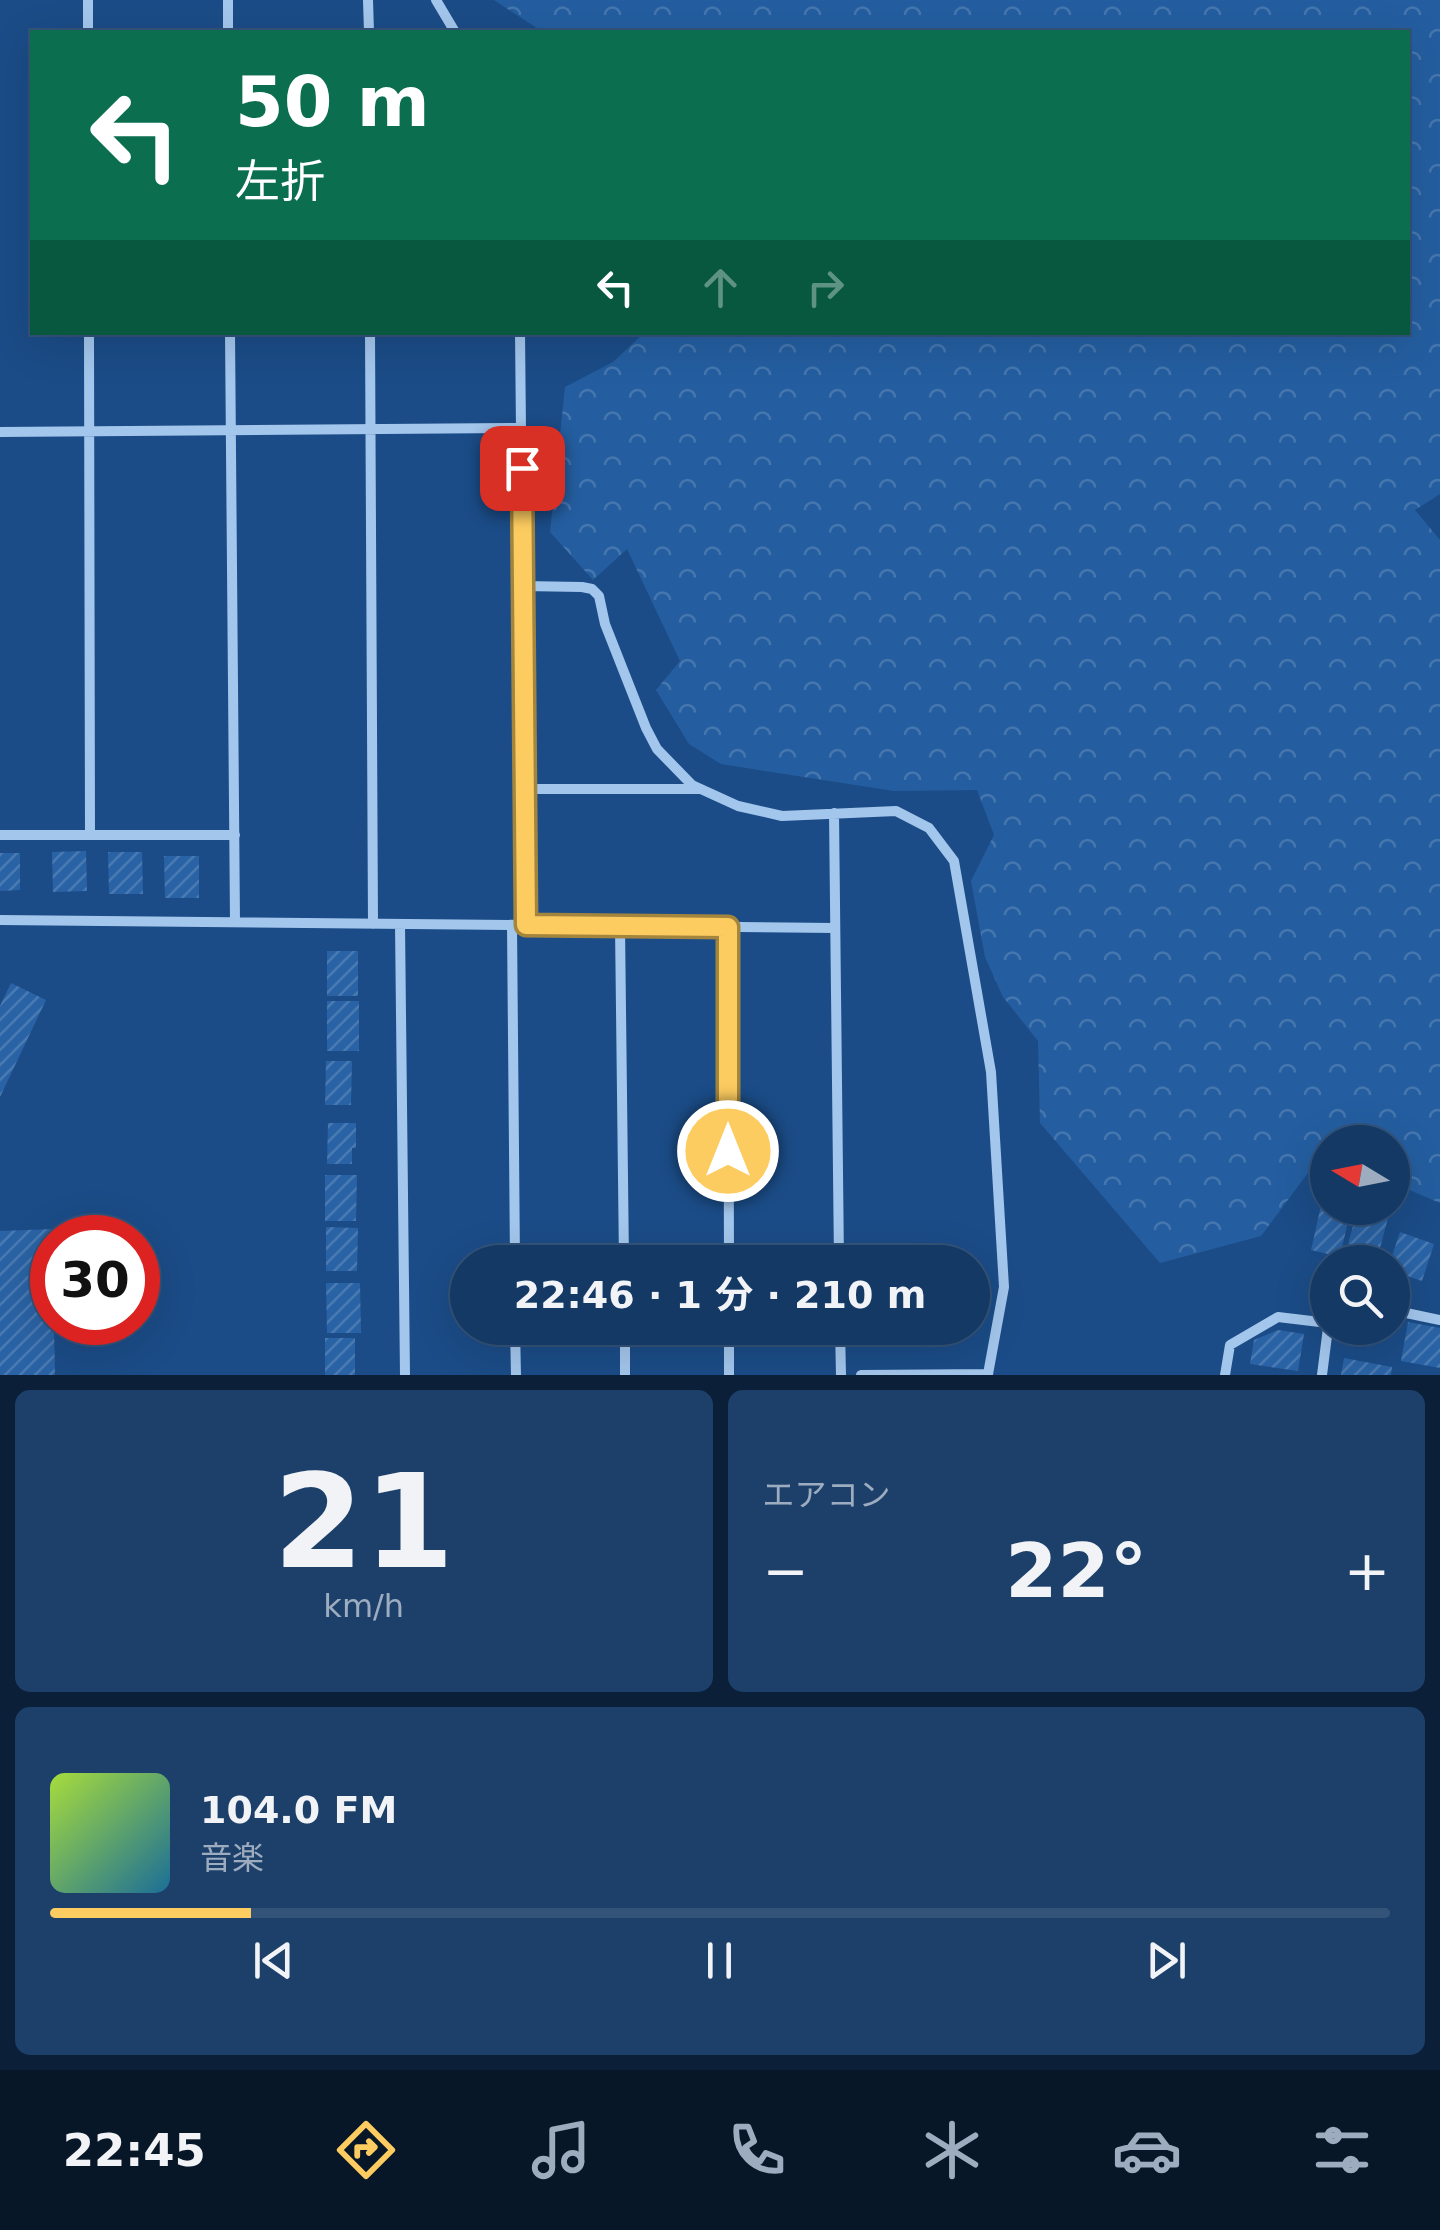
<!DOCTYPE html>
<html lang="ja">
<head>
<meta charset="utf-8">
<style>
	body { margin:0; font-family:"DejaVu Sans","Noto Sans JP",sans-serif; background:#1d406b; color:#f1f3f6; height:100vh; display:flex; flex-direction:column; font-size:38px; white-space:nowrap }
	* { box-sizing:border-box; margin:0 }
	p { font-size:32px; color:#9dacbf }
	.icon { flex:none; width:55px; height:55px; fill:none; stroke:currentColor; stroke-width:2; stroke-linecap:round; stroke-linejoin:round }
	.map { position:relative; height:1375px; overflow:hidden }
	.panel { display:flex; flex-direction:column; gap:15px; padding:15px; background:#0b1f38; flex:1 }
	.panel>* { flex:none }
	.guide { position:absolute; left:30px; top:30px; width:1380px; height:305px; border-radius:0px; box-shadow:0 10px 40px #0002,0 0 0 2px #335379; background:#0b6e4f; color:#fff; overflow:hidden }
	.needle { width:65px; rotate:280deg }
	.fabs { position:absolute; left:1310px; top:1125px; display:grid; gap:20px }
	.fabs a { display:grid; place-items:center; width:100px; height:100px; border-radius:50%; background:#143965; box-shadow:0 10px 40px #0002,0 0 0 2px #335379; font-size:50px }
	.speed { position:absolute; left:30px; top:1215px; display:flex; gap:20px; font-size:50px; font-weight:700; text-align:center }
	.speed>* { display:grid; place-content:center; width:130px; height:130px; border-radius:50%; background:#143965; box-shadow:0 10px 40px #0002,0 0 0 2px #335379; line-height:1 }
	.speed .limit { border:15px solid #d22; background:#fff; color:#111 }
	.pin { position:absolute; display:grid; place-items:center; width:85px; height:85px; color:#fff; margin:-42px; border-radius:20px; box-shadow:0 5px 15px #0006 }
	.me { position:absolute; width:110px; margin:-55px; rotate:0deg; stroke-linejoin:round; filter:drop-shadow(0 0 8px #0008) }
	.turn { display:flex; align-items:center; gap:35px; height:210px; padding:0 40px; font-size:45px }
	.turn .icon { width:130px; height:130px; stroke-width:2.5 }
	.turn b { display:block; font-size:70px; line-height:85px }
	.lanes { display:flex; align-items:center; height:95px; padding:0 40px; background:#0003; justify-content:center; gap:50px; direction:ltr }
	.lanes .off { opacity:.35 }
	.big { font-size:75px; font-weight:700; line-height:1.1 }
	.panel .card { flex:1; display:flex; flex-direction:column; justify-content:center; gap:15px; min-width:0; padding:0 35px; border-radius:15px; background:#1d406b }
	.panel .dial { align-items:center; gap:0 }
	.dial b { font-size:130px; line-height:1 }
	.song { display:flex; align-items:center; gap:30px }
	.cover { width:120px; height:120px; border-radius:15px; background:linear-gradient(135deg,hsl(80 70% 55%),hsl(200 70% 35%)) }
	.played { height:10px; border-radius:5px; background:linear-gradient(90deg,#fdcc60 15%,#335379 15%) }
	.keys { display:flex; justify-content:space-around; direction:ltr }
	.heat { display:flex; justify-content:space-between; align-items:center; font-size:55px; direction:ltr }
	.panel .tiles { flex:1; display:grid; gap:15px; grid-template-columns:1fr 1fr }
	.card:last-child { grid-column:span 2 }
	.trip { position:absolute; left:450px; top:1245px; width:540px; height:100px; border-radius:50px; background:#143965; box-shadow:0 10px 40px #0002,0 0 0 2px #335379; font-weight:700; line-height:100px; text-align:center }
	.tabs { display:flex; height:160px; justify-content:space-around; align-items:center; background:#081728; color:#9dacbf }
	.tabs .icon { width:70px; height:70px }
	.tabs .selected { color:#fdcc60 }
	.tabs b { font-size:45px; color:#f1f3f6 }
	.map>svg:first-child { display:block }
	.forest { fill:url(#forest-crowns) }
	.building { fill:url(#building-hatch) }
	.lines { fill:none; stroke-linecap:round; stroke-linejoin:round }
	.minor { stroke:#a3c6ec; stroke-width:10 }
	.route-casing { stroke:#a4853e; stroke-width:25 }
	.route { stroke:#fdcc60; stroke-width:18 }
</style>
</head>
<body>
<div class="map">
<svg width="1440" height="1375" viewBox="0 0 1440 1375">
	<defs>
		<pattern id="forest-crowns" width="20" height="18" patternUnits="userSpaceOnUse" patternTransform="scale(2.5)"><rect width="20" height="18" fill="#245ea0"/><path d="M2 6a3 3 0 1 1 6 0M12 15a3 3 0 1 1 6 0" fill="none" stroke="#4576ae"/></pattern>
		<pattern id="building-hatch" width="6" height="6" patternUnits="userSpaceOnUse" patternTransform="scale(2.5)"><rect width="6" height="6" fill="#2a63a5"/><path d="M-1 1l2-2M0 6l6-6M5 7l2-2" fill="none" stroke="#4a7ab2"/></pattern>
	</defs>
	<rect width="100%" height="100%" fill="#1b4c87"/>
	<path class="forest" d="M494 0H1440V494L1415 510 1440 540V1203L1393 1183 1392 1142H1328L1327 1156 1322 1154 1261 1236 1160 1263 1040 1123 1038 1041 1003 997 985 957 971 881 994 835 977 790 894 791 721 764 689 744 656 690 680 661 627 549 593 580 550 532 565 387 613 362 644 333 1408 332V32H543Z"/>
	<path class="building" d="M86 851 87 891 53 892 52 852Z
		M108 852H142L143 894H109Z
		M0 853H20V890L0 891Z
		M164 856H199V898H165Z
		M327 951H358V996H327Z
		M11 983 46 1000 0 1097V1006Z
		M327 1001H359V1051H327Z
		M326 1061H352L351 1105H325Z
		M328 1123H356V1148H352V1164H327Z
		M325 1175H357L356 1221H325Z
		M1322 1201 1328 1203V1208H1351L1340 1257 1311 1250Z
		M1358 1208 1389 1214 1379 1252 1348 1244Z
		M326 1227 358 1228 357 1271H326Z
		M52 1229 55 1375H0V1231Z
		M1400 1232 1434 1244 1422 1281 1392 1271 1390 1262Z
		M326 1283H360L361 1333H327Z
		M1408 1322 1440 1328V1368L1401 1361Z
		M1278 1330 1304 1334 1298 1371 1250 1364 1254 1340Z
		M325 1338H355V1375H325Z
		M1344 1358 1392 1367 1391 1375H1341Z"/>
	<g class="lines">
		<path class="minor" d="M88 0V32
			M228 0V32
			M368 0 369 32
			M436 0 455 32
			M89 332 90 835
			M230 332 235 922
			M370 332 373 924
			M520 332 526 925
			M0 432 521 428
			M523 586 582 587 592 589 599 596 605 624 646 728 657 749 692 785 738 806 782 816 896 811 929 828 954 861 991 1072 1004 1287 988 1374 861 1375
			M525 789H699
			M834 813 839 1262
			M0 835H235
			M0 920 835 928
			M400 924 405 1375
			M512 925 515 1262
			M620 926 624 1262
			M728 927 729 1262
			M1392 1310 1440 1320
			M515 1328 516 1375
			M625 1328V1375
			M729 1328V1375
			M840 1328 841 1375
			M1225 1375 1230 1345 1278 1317 1328 1323
			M1322 1375 1328 1328"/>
	</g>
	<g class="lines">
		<g class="route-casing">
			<path id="route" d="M522 468 526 925 728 927V1151"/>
		</g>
		<use href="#route" class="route"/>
	</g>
</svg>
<div class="fabs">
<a><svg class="needle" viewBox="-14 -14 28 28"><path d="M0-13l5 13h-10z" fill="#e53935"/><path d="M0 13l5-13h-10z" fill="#9dacbf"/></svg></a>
<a><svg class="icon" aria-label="search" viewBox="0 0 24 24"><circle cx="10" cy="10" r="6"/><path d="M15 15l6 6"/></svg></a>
</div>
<div class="speed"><div class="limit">30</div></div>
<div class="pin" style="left:522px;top:468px;background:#d93025"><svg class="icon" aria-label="arrive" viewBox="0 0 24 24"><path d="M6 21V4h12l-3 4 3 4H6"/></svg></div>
<svg class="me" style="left:728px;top:1151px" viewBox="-20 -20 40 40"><circle r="17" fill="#fdcc60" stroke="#fff" stroke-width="3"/><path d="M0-11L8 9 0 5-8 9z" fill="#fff"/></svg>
<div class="trip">22:46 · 1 分 · 210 m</div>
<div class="guide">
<div class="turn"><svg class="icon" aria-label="left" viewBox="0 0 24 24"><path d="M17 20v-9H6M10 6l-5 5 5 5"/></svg><div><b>50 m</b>左折</div></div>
<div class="lanes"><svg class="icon" aria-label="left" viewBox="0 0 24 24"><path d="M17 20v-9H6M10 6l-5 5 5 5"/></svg><svg class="icon off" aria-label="ahead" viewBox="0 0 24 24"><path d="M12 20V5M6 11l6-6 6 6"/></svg><svg class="icon off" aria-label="right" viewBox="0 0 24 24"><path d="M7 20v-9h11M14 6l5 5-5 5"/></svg></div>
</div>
</div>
<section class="panel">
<div class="tiles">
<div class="card dial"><b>21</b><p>km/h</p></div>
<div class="card"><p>エアコン</p>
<div class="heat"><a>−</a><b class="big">22°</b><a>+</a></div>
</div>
<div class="card">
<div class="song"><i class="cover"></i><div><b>104.0 FM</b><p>音楽</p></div></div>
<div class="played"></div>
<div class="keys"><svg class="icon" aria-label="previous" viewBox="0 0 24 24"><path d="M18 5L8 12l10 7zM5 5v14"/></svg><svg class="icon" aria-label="pause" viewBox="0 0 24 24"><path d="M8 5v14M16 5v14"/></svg><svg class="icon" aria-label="next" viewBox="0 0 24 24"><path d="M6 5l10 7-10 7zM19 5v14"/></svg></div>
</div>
</div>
</section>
<nav class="tabs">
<b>22:45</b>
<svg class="icon selected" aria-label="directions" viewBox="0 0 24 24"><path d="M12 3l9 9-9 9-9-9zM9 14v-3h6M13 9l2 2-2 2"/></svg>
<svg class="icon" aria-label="music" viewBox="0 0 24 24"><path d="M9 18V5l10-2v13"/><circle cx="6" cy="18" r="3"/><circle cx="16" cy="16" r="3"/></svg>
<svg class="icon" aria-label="phone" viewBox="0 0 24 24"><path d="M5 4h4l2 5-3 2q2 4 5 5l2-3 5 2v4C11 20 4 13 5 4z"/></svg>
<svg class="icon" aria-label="climate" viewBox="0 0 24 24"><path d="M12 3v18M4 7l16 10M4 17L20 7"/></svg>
<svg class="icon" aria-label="car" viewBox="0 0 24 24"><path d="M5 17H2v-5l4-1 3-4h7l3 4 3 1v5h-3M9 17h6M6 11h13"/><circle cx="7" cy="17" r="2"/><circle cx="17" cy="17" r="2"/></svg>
<svg class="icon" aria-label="filters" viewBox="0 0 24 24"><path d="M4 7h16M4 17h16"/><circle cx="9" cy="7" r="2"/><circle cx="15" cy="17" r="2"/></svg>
</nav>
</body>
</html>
